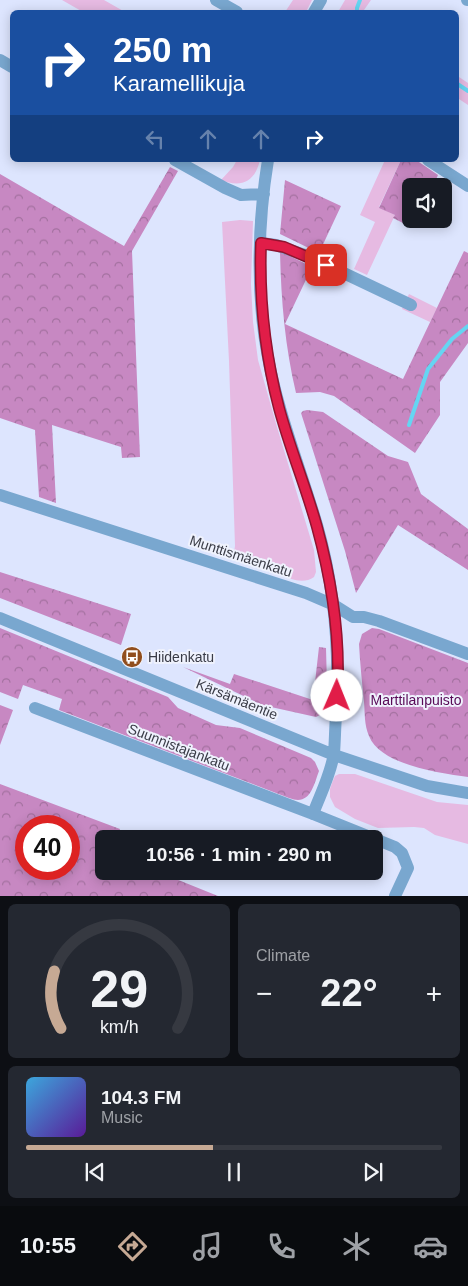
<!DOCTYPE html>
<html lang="en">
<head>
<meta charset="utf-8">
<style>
	body { margin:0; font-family:Helvetica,sans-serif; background:#242831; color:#f1f3f6; height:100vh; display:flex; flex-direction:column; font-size:19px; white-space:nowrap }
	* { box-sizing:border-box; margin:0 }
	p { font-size:16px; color:#9ea1a6 }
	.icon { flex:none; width:28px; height:28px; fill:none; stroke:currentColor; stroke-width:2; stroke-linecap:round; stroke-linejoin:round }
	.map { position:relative; height:896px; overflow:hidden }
	.sheet { display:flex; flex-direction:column; gap:8px; padding:8px; background:#0d0f14; flex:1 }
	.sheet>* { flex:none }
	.guide { position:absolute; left:10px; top:10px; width:449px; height:152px; border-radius:8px; box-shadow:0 2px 12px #0003; background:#1a4fa0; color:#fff; overflow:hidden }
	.tools { position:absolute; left:402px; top:178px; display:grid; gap:10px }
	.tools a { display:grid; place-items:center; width:50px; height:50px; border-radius:8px; background:#171b24; box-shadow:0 2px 12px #0003; font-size:25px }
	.speed { position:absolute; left:15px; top:815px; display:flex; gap:10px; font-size:25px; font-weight:700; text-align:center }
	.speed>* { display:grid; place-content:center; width:65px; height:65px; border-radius:50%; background:#171b24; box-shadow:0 2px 12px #0003; line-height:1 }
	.speed .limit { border:8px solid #d22; background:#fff; color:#111 }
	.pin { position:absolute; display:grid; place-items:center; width:42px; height:42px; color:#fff; margin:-21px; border-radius:10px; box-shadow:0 2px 8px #0006 }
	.me { position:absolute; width:55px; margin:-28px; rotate:1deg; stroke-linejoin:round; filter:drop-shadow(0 0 4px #0008) }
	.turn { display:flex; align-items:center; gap:18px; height:105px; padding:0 20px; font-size:22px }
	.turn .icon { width:65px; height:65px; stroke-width:2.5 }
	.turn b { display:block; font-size:35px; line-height:42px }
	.lanes { display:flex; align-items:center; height:48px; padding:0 20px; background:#0003; justify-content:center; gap:25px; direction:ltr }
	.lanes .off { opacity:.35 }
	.big { font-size:38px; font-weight:700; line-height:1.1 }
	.sheet .card { flex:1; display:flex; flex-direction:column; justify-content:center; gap:8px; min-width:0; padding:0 18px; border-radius:8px; background:#242831 }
	.sheet .dial { align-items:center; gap:0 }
	.dial svg { height:130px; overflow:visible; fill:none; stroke:#363941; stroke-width:7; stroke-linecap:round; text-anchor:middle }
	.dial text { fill:#f1f3f6; stroke:none }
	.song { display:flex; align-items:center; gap:15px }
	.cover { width:60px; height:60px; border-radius:8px; background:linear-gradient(135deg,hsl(200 70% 55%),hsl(270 70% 35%)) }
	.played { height:5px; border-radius:2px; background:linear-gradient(90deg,#c6a994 45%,#363941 45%) }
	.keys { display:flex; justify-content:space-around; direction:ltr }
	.heat { display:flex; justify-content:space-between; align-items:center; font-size:28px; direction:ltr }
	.sheet .tiles { flex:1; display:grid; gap:8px; grid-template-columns:1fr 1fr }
	.card:last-child { grid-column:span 2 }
	.trip { position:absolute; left:95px; top:830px; width:288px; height:50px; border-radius:8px; background:#171b24; box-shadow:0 2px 12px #0003; font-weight:700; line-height:50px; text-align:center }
	.menu { display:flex; height:80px; justify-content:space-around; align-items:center; background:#090b0e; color:#9ea1a6 }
	.menu .icon { width:35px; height:35px }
	.menu .current { color:#c6a994 }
	.menu b { font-size:22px; color:#f1f3f6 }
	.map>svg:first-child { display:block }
	.green { fill:#e6bae2 }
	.forest { fill:url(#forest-crowns); fill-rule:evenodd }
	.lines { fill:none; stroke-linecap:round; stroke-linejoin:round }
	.stream { stroke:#65d5f2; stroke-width:4 }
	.minor { stroke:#79a7cf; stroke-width:12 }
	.route-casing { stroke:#92132f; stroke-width:12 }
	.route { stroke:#e11d48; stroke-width:9 }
	.labels { text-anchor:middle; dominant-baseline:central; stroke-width:4; stroke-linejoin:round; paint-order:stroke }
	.street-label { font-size:14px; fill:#393b46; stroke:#eff2fd }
	.poi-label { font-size:14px; fill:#393b46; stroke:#eff2fd; text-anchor:start }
	.park-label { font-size:14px; fill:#580956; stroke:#eff2fd }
</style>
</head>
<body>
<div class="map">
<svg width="468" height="896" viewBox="0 0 468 896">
	<defs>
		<pattern id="forest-crowns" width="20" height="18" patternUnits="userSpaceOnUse" patternTransform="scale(1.25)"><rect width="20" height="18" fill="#c788c2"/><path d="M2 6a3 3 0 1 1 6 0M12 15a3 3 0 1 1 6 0" fill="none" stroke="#a3709f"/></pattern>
	</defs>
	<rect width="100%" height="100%" fill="#dde5fe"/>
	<path class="green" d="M62 0H104L125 12H83Z
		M293 0H312L306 12H285Z
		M345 0H371L364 10 367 12H338Z
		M456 75 468 83V105L456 97Z
		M237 160H260C255 182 241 188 221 180L233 167Z
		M385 160H401L379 207 395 215 367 275 354 269 375 222 360 215Z
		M240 220 253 221 251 284 253 322 258 360 277 427 314 550 316 572 314 577C299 588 276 572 261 566 251 563 241 559 231 556L234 552 235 546 229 361 222 222Z
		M409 294 437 308 430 322 402 309Z
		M339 774H355L437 802 468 805V844L435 835 424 828 414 827 378 828 355 819 335 807 330 797V789L332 783 335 776Z"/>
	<path class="forest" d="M401 160H416L438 175 433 186H411V219H418L413 228 393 218 395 215 379 208Z
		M170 167 178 171 132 251 140 457 122 458 121 447 52 425 56 503 39 497 35 430 0 418V174L124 246Z
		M285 180 341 206 319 253 280 234Z
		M280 251 312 267 285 324 403 379 464 251 468 253V343L440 382V415L415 453 334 396 320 392 296 393C285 346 281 300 280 251Z
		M307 410 323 412 388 456 408 462 421 494 468 529V570L398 525 356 593 345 551 301 413 303 411Z
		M0 572 131 614 121 645 0 598Z
		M0 628 168 697 178 708 216 725 240 728 311 758 315 762 319 771C313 787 310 806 289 798L59 710 62 699 23 685 18 699 0 692Z
		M372 628 379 629 468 663V777C440 773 380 765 369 736 364 725 365 713 364 702 362 682 360 663 359 644L362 634Z
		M319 647 326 648 327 685 320 715 316 717 262 705 183 667 230 684 234 674 313 700Z
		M0 705 13 710 0 745Z
		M0 784 120 829 117 839H104V871H156L218 896H0ZM69 826V869H26V826Z"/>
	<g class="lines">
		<path class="stream" d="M357 12V8L360 0
			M456 83 468 91
			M409 425 428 369 452 339 468 326"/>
		<path class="minor" d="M216 0 237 12
			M467 0H468
			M314 12 321 0
			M0 60 12 67
			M175 160 225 188 241 195 264 194
			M268 160C258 221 256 291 267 352 277 411 300 467 317 525 335 588 340 651 336 716 335 728 335 741 334 753 331 774 320 795 313 814
			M428 160 468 186
			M261 243 276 245 310 257 411 305
			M0 495 306 593 334 605 353 617H364L379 621 468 654
			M0 618 334 755 427 786 468 793
			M35 708 313 814 395 847 402 853 408 868 395 896"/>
	</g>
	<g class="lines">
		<g class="route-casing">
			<path id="route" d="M326 265 284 247 261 243C259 299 265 354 279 408 290 449 306 487 317 527 332 582 341 639 337 696"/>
		</g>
		<use href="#route" class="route"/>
	</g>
	<defs>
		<g id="bus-disc" transform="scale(1.125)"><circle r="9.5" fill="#914e1d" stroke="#eff2fd"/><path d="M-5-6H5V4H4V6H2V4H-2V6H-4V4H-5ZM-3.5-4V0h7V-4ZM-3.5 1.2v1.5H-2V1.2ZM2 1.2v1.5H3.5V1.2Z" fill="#fff"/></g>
	</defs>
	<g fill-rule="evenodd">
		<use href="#bus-disc" x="132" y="657"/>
	</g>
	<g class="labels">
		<g class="street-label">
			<text transform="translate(241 556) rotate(18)">Munttismäenkatu</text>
			<text transform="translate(237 699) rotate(22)">Kärsämäentie</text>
			<text transform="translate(179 747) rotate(21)">Suunnistajankatu</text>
		</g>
		<g class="poi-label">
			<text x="148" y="657">Hiidenkatu</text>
		</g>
		<g class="park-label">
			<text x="416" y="700">Marttilanpuisto</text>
		</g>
	</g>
</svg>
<div class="tools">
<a><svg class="icon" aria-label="sound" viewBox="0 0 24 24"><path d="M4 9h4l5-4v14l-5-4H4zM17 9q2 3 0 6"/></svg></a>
</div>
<div class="speed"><div class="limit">40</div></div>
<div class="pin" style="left:326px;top:265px;background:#d93025"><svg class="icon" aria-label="arrive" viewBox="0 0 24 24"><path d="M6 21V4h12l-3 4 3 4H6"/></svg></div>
<svg class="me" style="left:337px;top:696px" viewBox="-20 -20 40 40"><circle r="19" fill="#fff"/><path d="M0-13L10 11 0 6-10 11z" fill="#e11d48"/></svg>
<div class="trip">10:56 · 1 min · 290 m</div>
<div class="guide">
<div class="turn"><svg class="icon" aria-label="right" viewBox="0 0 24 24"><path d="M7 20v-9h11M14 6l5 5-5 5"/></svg><div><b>250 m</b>Karamellikuja</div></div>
<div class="lanes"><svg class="icon off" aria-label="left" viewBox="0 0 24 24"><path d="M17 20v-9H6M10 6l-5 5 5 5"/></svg><svg class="icon off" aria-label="ahead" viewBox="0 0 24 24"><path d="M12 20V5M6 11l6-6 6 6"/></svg><svg class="icon off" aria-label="ahead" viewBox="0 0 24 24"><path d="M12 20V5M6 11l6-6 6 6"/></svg><svg class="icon" aria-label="right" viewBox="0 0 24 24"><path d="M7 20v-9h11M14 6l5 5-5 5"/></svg></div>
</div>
</div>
<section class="sheet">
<div class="tiles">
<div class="card dial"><svg viewBox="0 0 100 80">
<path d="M14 69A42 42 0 1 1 86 69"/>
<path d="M14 69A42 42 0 0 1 10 34" stroke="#c6a994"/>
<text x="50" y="56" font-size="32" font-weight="700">29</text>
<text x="50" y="72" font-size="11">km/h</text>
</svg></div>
<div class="card"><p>Climate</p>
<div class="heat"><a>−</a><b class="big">22°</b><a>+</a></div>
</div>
<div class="card">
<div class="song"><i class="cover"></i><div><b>104.3 FM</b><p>Music</p></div></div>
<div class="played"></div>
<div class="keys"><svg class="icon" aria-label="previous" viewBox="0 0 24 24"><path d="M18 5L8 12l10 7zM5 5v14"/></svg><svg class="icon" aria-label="pause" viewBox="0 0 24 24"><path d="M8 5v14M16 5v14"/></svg><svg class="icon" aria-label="next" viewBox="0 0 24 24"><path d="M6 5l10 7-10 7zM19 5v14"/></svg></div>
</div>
</div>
</section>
<nav class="menu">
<b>10:55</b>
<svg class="icon current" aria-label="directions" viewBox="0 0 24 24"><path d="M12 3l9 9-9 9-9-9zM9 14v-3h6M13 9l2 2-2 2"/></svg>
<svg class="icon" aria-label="music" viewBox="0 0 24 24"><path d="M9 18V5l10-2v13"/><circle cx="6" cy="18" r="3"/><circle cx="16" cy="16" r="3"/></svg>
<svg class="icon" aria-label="phone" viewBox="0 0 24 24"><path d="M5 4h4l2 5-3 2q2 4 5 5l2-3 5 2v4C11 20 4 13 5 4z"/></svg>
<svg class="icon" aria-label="climate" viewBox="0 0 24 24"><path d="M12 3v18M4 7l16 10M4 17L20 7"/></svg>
<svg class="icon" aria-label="car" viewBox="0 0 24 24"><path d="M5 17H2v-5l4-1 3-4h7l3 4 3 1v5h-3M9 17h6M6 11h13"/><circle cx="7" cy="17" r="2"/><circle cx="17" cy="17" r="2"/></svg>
</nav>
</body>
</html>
